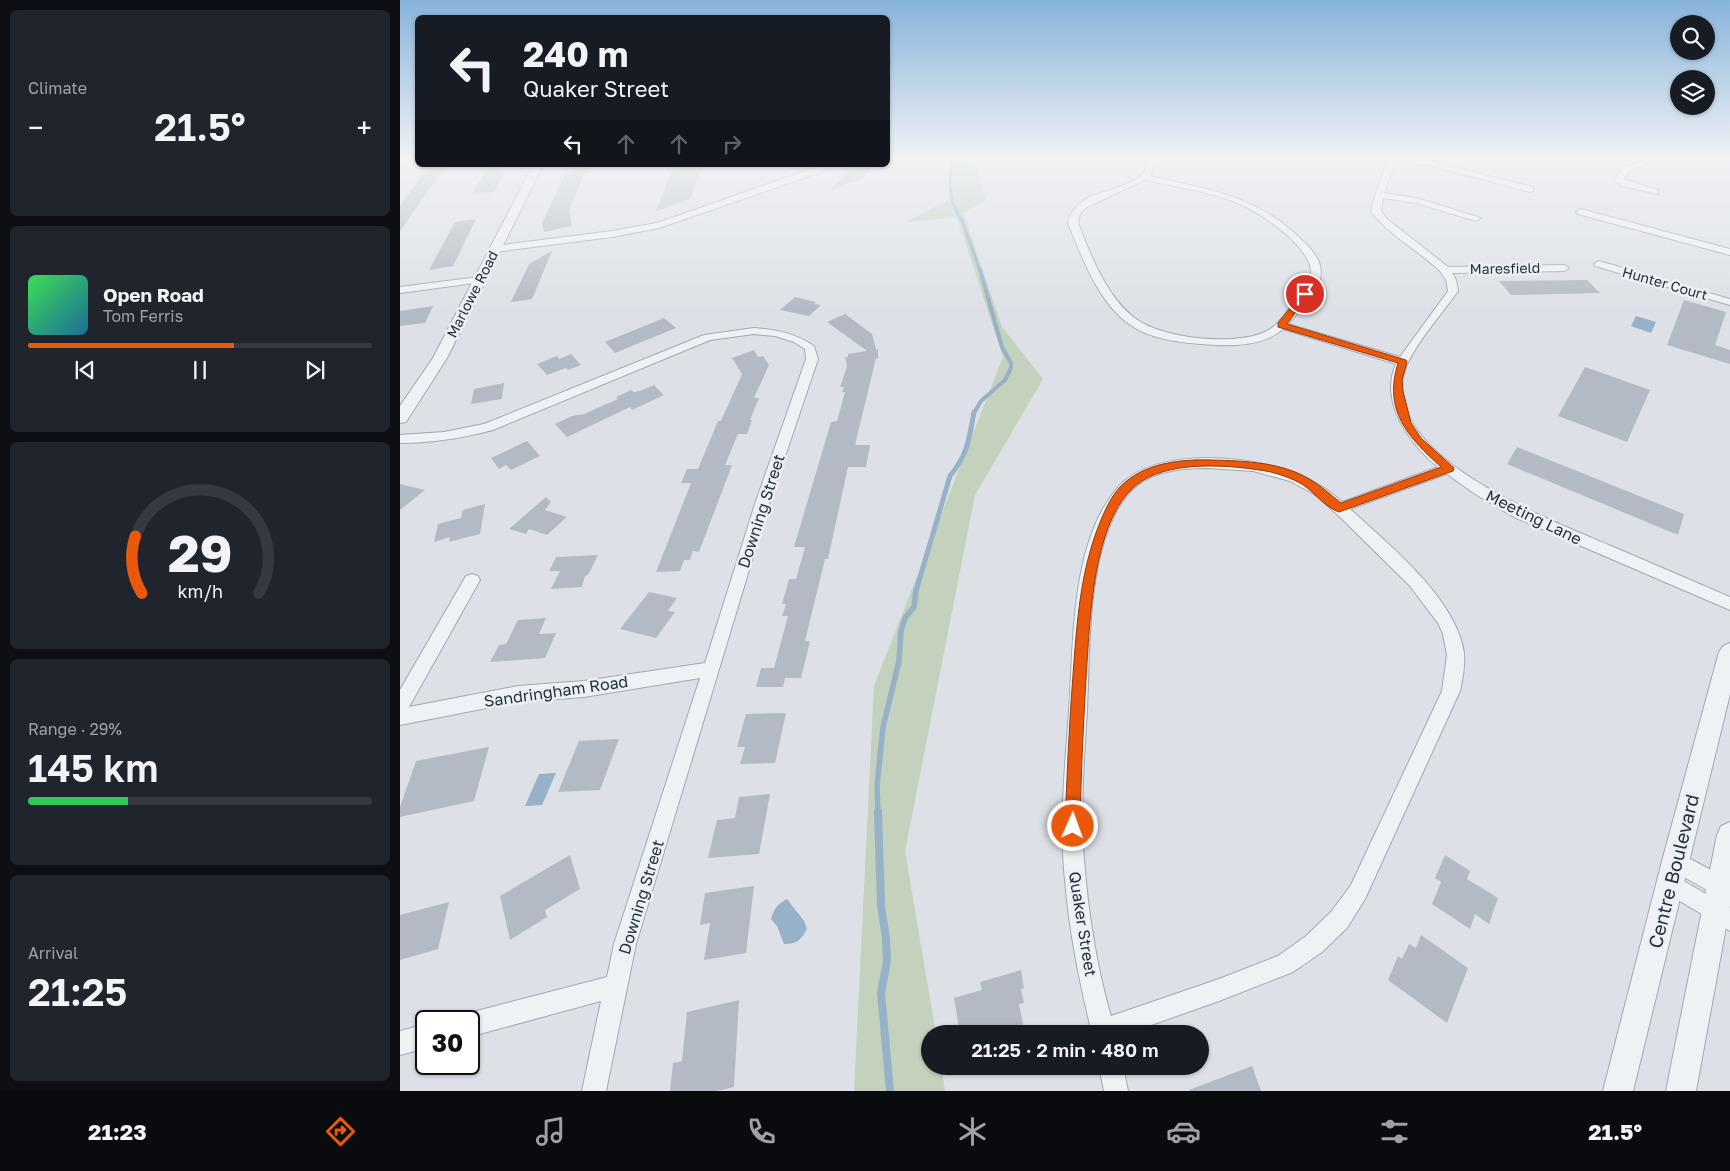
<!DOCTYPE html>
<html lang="en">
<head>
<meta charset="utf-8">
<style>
	body { margin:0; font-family:"Golos Text",sans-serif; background:#20242c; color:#f1f3f6; height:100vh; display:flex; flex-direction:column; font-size:19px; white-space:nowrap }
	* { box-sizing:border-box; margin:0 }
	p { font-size:16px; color:#9ea1a6 }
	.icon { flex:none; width:28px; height:28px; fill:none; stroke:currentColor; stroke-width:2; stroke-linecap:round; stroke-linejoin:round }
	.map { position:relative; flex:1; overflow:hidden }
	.panel { display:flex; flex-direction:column; gap:10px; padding:10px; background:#0d0f14; width:400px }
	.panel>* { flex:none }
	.guide { position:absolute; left:15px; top:15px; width:475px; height:152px; border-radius:8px; box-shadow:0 1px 4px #0004; background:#171b24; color:#f1f3f6; overflow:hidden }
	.fabs { position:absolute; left:1270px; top:15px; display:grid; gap:10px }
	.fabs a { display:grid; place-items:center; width:45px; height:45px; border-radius:50%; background:#171b24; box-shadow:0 1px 4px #0004; font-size:25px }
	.speed { position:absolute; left:15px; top:1010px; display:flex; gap:10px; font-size:25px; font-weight:700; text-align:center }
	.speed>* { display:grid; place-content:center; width:65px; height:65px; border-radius:50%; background:#171b24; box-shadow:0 1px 4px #0004; line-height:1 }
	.speed .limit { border:2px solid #111; border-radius:8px; background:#fff; color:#111 }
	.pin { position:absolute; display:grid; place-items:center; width:42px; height:42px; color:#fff; margin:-21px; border:2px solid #fff; border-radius:50%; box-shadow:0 1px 5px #0007 }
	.me { position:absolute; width:55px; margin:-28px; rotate:2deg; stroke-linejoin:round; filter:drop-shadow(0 0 4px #0008) }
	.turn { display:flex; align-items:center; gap:18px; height:105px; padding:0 25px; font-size:22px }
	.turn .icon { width:65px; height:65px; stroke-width:2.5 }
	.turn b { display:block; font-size:35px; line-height:42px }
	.lanes { display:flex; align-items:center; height:48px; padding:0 25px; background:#0003; justify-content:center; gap:25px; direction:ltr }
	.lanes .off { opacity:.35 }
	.big { font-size:38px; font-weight:600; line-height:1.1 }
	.panel .tile { flex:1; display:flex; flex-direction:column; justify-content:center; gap:8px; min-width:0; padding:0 18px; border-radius:8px; background:#20242c }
	.panel .dial { align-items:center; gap:0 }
	.dial svg { height:130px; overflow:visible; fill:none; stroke:#363941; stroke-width:7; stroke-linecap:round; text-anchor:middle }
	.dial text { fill:#f1f3f6; stroke:none }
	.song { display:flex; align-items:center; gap:15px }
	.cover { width:60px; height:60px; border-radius:8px; background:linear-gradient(135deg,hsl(130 70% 55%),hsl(200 70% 35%)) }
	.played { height:5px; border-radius:2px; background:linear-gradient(90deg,#ea580c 60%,#363941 60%) }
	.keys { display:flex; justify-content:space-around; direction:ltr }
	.heat { display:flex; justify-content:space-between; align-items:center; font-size:28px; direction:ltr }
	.charge { height:8px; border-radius:4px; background:linear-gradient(90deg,#34c759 29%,#363941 0) }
	.trip { position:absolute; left:521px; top:1025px; width:288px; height:50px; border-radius:25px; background:#171b24; box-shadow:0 1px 4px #0004; font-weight:600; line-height:50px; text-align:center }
	.tabs { display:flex; height:80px; justify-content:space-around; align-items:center; background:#090b0e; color:#9ea1a6 }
	.tabs .icon { width:35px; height:35px }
	.tabs .current { color:#ea580c }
	.tabs b { font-size:22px; color:#f1f3f6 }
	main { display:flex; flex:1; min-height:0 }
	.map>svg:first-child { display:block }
	.green { fill:#c3d1bd }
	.water { fill:#96b1c8 }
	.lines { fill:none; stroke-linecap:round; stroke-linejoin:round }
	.stream-far4 { stroke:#96b1c8; stroke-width:3 }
	.stream-far3 { stroke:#96b1c8; stroke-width:4 }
	.stream-far2 { stroke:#96b1c8; stroke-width:5 }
	.stream-far1 { stroke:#96b1c8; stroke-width:5.5 }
	.stream { stroke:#96b1c8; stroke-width:8 }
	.building { fill:#b4bac4 }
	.minor-casing { stroke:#a2a8b1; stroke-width:2 }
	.tertiary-casing { stroke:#a2a8b1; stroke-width:2 }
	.minor { fill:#eff2f5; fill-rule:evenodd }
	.tertiary { fill:#eff2f5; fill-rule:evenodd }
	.route { fill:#ea580c; stroke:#983908 }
	.labels { text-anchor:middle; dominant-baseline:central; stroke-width:5; stroke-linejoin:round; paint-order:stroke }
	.far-street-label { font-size:14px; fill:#26303d; stroke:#ecf0f5 }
	.street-label { font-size:16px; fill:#26303d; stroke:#ecf0f5 }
	.near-street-label { font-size:19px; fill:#26303d; stroke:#ecf0f5 }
</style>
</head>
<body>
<main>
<section class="panel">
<div class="tile"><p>Climate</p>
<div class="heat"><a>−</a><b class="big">21.5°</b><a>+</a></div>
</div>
<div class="tile">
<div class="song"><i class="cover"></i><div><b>Open Road</b><p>Tom Ferris</p></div></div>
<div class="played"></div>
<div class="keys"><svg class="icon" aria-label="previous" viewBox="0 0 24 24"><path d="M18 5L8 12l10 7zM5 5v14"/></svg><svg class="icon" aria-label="pause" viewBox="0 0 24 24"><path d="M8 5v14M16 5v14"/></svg><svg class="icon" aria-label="next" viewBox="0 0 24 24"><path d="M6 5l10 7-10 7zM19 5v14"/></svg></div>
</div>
<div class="tile dial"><svg viewBox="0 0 100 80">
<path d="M14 69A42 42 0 1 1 86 69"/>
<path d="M14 69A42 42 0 0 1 10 34" stroke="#ea580c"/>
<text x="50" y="56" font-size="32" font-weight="700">29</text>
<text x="50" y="72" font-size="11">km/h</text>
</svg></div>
<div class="tile"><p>Range · 29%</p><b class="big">145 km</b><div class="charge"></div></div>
<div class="tile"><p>Arrival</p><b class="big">21:25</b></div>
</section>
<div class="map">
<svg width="1330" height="1091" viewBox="0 0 1330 1091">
	<rect width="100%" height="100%" fill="#dde1e7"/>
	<path class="green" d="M550 157H573L586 201 563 212 602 327 643 379 575 495 505 851 536 1034H530V1066H541L545 1091H454L474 686 603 357 557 217 506 222 548 200Z"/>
	<path class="water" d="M1236 316 1256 322 1251 333 1231 326Z
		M156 773 142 805 125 806 139 774Z
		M387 899 404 921 407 929C401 940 397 944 384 944L377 926 371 919C374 908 378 904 387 899Z"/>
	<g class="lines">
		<path class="stream-far4" d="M552 157 550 187 553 204 563 223 580 271"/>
		<path class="stream-far3" d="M574 413 581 401 605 380 611 368V363L602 347 580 270"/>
		<path class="stream-far2" d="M516 591 550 476C568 454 569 439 574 412"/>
		<path class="stream-far1" d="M478 813 477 786 483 727 499 661 501 631 505 618 514 607 516 590"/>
		<path class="stream" d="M478 812 481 906 486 938 487 961 481 993 490 1091"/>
	</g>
	<path class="building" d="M47 165 35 184H33L0 231V206L7 196 29 166Z
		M89 165H104L100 172H105L94 192 72 194Z
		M188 165 169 210 172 226 144 232 142 223 166 172 170 171 172 167Z
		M303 165 290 199 256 211 274 166Z
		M454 165H475L462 179 430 190Z
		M76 219 53 266 29 270 55 222Z
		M152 251 132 299 111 302 129 264Z
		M1187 280 1200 293 1111 295 1099 281Z
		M395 297 416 302 414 304 421 305 409 316 380 310Z
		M1284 300 1326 312 1315 345 1330 350V364L1267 345Z
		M33 306 25 323 0 326V311Z
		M445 314 472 334 476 349H478V359L476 358 455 445H470L466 467H448L428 559H425L405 641H410L401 678H385L383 687H356L361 668H374L388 616H382L386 604H382L389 579H396L405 547H394L431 422 437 421 445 392H442L444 387H440L447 366 445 357H448V354L467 351 427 322Z
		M264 318 276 328 215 353 205 342Z
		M354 350 358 357 363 356 369 365 354 398H359L350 420H352L347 434H338L325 465H332L299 552 293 551 290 560H284L280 571 256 572 291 483H281L287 469H298L318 421H321L342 374 332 358Z
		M171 354 181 365 168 370 166 368 147 375 137 364 157 356 159 359Z
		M1185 367 1250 390 1227 442 1158 416Z
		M104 383 102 399 71 404 74 389Z
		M254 385 264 395 232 410 230 407 167 437 155 424 172 416 184 414 218 399 216 397 231 390 234 392 240 391Z
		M127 441 140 456 111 470 106 465 99 469 91 458Z
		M1117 447 1284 514 1278 535 1107 464Z
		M0 484 25 490 0 510Z
		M146 497 151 502 145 510 167 517 147 535 129 529 126 534 109 529Z
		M85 504 80 534 49 542 50 537 34 542 38 524 61 518 63 510Z
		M198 555 188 575 185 576 182 587 151 589 160 571H149L156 557Z
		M249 592 277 598 268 611 275 612 256 638 220 629Z
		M146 618 139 634 156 633 145 658 90 662 99 645 106 644 118 620Z
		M386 713 375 763 340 764 345 747H337L346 714Z
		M219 739 200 790 158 792 179 741Z
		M89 747 74 801 0 817V807L16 761Z
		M370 794 359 854 308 858 317 820 335 818 339 797Z
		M170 855 180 889 145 910 147 917 110 940 100 896Z
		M1045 855 1070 871 1067 879 1098 898 1089 924 1075 914 1070 929 1032 904 1041 882 1035 878Z
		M354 886 346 953 304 960 310 923 300 925 305 893Z
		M49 902 38 949 0 960V915Z
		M1021 935 1068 968 1047 1023 988 980 998 956 1002 959 1009 944 1016 948Z
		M621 970 624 988 621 989 624 1003 619 1004 625 1034H560L554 998 582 990 580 982Z
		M339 1000 334 1087 317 1091H270L273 1063 282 1061 287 1012Z
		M852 1066 861 1091H789V1090Z"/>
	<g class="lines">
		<g class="minor-casing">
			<path id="minor" d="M0 157H7L10 161 0 170 2 161Z
				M750 157H758L750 176C810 190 856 195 902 240 911 248 921 260 921 273 921 287 898 313 888 324L1000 357 1048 291 1046 280 1040 271C1018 250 989 236 971 211L975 195 989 157 1032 162 1133 187V191L1130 192 1032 166 996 161 984 193 1020 199 1081 218 1076 221 1016 203 983 198 981 211 987 219 1048 267 1164 265 1169 268 1164 271 1052 273 1056 280 1058 291C1042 314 1008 351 1003 377 988 460 1153 521 1211 546 1251 563 1290 580 1330 597V610L1114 517 1075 494 1047 474 950 509C988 544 1057 599 1064 653 1065 665 1063 678 1060 691L965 899 947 928 922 952 893 972 819 1001 726 1034H692C680 983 669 932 665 880 659 823 665 767 669 711 674 642 670 543 718 487 739 464 774 459 803 458 853 458 904 467 942 502L1038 467C1009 443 979 402 996 364L883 329C865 345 836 346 814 345 786 343 752 341 729 324 699 303 681 256 668 223 678 185 724 196 744 172 747 168 748 162 750 157ZM745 180C780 188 818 192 850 209 869 219 912 250 911 273 910 284 900 294 894 302 885 313 878 326 865 332 834 346 764 339 736 319 707 298 691 256 678 223L680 214 685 208ZM808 468 853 471 890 481 917 496 939 516 1009 585 1038 623 1043 634 1047 655 1042 691 951 885 931 912 906 936 878 956 819 979 711 1016C696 965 688 911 684 859 680 810 684 760 687 711 690 648 686 545 728 494 748 471 780 468 808 468Z
				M1245 157H1253V161L1230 171 1223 179 1258 190V194L1222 186 1214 180 1224 167 1245 160Z
				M422 165H432L421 172 259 228 212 237 95 252 90 249 95 246 212 231 257 223Z
				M1181 209 1330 249V255L1178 214 1176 212Z
				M1199 261 1330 299V305L1195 266 1194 264Z
				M78 277 82 278 83 280 82 282 0 293V287Z
				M354 328C376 330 395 333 414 346L418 359 369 504 236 944 206 1091H182L201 1001 69 1037V1021H59L61 1017 69 1013 207 977 214 944 300 678 184 697 118 702 0 725V690L66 576 72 574 78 576 80 580 9 707 118 686 184 681 305 663 355 504 406 359 405 349 394 342 375 336 354 334 310 340 93 430C62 438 32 443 0 443V435L44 432 84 424 304 335Z
				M1275 851 1330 880V903L1268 868 1265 861 1268 854Z
				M1270 873 1330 908V931L1263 891 1259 884 1263 877Z
				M26 1024V1048L0 1055V1031Z
				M699 1066H723L728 1091H704Z"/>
		</g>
		<g class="tertiary-casing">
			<path id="tertiary" d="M1314 157H1330V163L1315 159Z
				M133 165H143L47 358 6 422 0 423V406L33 358Z
				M1330 643V694L1233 1091H1203L1262 861 1319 652 1323 646Z
				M1330 822V905L1296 1091H1266L1317 835 1321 826Z"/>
		</g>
		<use href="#minor" class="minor"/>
		<use href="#tertiary" class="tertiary"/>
	</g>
	<linearGradient id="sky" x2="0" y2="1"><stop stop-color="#87b3db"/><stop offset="0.51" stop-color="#f0f2f4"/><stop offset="1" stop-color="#f0f2f4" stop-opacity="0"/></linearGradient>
	<rect width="1330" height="310" fill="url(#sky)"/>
	<path class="route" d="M905 291 909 294 887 324 1006 360 1007 362 1002 380 1003 391 1011 423 1021 438 1054 468 1053 471 939 512C927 508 916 495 906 487 897 480 882 475 871 472 834 465 775 460 742 481 691 513 690 625 686 679 683 728 681 777 680 826L678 832 673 834 667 832 665 826C667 776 669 726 673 675 677 622 680 570 701 520 706 508 711 497 720 487 743 463 780 459 812 460 845 461 882 462 911 480 921 486 931 495 941 503L1041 467C1008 437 983 411 998 363L878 327V323L903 292Z"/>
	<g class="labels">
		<g class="far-street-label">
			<text transform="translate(1105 268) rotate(-1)">Maresfield</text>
			<text transform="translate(1265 283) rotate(16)">Hunter Court</text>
			<text transform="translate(72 294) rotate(-63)">Marlowe Road</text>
		</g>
		<g class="street-label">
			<text transform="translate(361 511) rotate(-72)">Downing Street</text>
			<text transform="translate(1134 517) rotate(26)">Meeting Lane</text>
			<text transform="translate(156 691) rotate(-8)">Sandringham Road</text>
			<text transform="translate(241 897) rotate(-73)">Downing Street</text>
			<text transform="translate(683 924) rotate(81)">Quaker Street</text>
		</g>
		<g class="near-street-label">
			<text transform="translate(1273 871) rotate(-76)">Centre Boulevard</text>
		</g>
	</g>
</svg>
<div class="fabs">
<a><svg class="icon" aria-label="search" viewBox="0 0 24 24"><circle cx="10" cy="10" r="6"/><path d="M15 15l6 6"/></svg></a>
<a><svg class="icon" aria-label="layers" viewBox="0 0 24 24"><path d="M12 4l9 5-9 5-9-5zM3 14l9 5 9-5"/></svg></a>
</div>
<div class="speed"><div class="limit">30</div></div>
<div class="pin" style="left:905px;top:294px;background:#d93025"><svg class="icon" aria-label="arrive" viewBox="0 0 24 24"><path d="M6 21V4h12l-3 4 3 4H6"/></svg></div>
<svg class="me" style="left:673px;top:826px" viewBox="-20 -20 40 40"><circle r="17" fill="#ea580c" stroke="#fff" stroke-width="3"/><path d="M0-11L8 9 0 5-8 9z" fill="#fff"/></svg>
<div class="trip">21:25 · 2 min · 480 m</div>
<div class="guide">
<div class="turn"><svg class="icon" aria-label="left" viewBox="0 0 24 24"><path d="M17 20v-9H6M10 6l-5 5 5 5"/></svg><div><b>240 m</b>Quaker Street</div></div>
<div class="lanes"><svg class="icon" aria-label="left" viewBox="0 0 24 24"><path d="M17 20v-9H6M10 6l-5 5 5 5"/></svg><svg class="icon off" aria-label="ahead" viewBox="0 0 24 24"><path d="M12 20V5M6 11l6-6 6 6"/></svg><svg class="icon off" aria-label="ahead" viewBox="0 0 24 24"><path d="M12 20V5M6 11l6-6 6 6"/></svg><svg class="icon off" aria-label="right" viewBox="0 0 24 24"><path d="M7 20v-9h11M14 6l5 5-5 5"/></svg></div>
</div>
</div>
</main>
<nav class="tabs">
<b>21:23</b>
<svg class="icon current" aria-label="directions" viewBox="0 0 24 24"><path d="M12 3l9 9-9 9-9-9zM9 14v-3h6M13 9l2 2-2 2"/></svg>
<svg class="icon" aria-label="music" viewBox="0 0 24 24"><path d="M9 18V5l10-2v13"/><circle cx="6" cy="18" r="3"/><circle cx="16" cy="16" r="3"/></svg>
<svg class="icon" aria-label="phone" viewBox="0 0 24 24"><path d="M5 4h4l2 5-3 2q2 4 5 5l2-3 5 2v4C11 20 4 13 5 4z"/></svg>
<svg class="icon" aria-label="climate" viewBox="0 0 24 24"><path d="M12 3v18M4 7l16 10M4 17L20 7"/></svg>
<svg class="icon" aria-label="car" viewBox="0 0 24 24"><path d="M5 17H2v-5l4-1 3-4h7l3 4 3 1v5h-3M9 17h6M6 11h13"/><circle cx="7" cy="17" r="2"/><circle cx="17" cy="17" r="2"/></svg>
<svg class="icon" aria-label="filters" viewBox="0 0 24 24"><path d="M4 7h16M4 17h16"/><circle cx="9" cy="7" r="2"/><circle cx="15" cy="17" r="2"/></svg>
<b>21.5°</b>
</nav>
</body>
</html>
